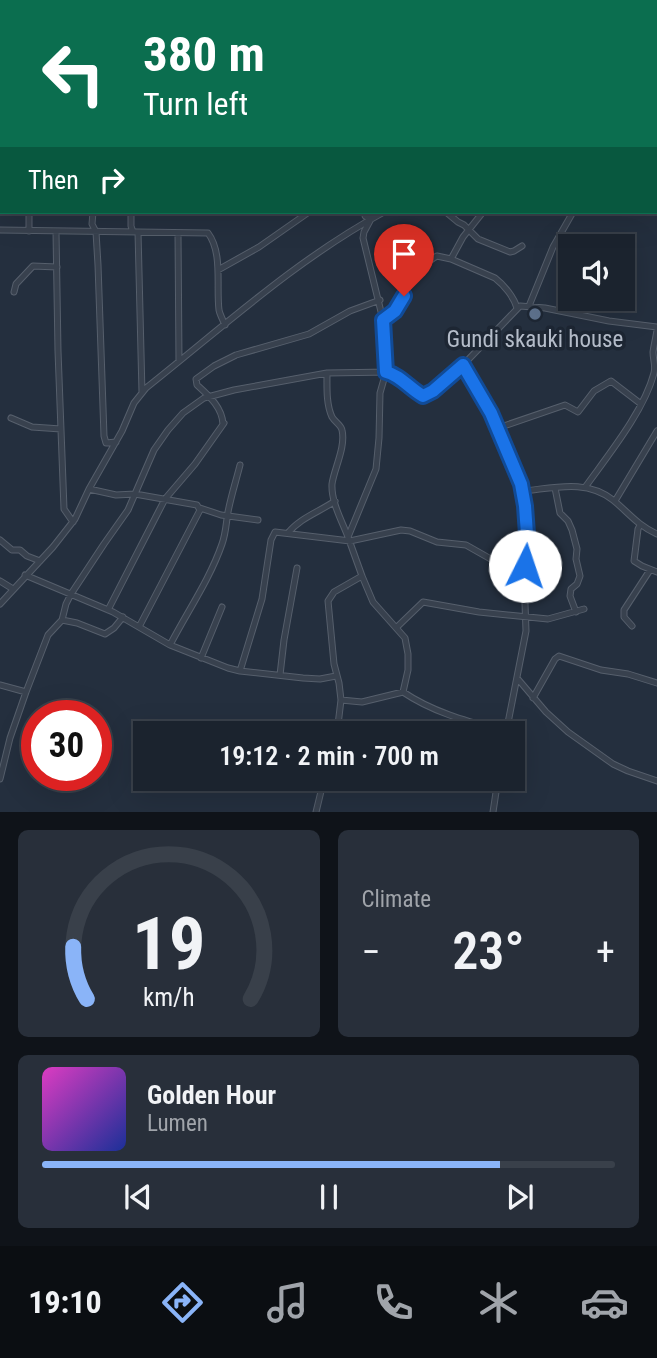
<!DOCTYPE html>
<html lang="en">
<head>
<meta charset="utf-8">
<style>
	body { margin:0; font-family:"Roboto Condensed",sans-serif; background:#282f3a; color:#f1f3f6; height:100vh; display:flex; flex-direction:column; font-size:26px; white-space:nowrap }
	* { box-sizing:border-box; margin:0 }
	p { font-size:23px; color:#a0a4aa }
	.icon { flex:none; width:38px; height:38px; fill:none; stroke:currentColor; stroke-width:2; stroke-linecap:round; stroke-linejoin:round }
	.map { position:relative; height:812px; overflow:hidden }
	.details { display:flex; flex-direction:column; gap:18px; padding:18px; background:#0f1319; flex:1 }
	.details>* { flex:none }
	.guide { position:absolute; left:0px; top:0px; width:658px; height:214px; box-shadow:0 7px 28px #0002,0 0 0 2px #39404a; background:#0b6e4f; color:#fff; overflow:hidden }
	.buttons { position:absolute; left:558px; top:234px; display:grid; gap:14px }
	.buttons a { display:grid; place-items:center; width:77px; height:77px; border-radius:0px; background:#1b232e; box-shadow:0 7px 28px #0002,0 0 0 2px #39404a; font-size:35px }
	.speed { position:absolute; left:21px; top:700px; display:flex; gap:14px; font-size:35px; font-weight:700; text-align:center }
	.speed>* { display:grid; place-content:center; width:91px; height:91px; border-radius:50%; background:#1b232e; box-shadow:0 7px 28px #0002,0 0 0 2px #39404a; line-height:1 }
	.speed .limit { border:10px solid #d22; background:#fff; color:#111 }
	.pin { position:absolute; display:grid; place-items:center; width:60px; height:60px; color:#fff; margin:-72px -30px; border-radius:50% 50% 50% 0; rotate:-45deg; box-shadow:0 0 7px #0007 }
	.pin .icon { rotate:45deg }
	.me { position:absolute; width:77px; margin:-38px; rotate:4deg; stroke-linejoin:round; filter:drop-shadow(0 0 5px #0008) }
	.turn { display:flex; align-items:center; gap:24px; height:147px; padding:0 28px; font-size:32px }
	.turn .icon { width:91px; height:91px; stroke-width:2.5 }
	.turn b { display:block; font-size:49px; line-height:60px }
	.then { display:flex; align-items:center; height:66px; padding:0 28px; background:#0003; gap:14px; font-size:26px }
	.big { font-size:52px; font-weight:600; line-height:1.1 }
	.details .tile { flex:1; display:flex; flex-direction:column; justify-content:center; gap:10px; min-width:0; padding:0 24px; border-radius:10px; background:#282f3a }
	.details .dial { align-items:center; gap:0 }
	.dial svg { height:182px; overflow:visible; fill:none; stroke:#39404a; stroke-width:7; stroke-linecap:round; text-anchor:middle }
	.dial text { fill:#f1f3f6; stroke:none }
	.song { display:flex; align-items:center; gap:21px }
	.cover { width:84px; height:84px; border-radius:10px; background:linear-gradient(135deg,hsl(310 70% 55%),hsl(230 70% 35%)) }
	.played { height:7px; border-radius:4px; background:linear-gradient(90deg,#8ab4f8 80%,#39404a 80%) }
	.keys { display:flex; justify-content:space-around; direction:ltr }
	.heat { display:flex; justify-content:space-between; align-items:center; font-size:38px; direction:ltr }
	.details .tiles { flex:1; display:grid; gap:18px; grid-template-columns:1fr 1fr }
	.tile:last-child { grid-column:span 2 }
	.trip { position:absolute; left:133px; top:721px; width:392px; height:70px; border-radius:0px; background:#1b232e; box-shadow:0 7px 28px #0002,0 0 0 2px #39404a; font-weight:600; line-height:70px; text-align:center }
	.menu { display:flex; height:112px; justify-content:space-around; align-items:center; background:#0b0e12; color:#a0a4aa }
	.menu .icon { width:49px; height:49px }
	.menu .on { color:#8ab4f8 }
	.menu b { font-size:32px; color:#f1f3f6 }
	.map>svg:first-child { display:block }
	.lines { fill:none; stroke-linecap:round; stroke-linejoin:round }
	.minor-casing { stroke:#565f6c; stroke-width:7 }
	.minor { stroke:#38414e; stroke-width:5 }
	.route-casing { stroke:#114b97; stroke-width:18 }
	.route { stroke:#1a73e8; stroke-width:12 }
	.service-dot { fill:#5c6f8a; stroke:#1d2633; stroke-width:2.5 }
	.labels { text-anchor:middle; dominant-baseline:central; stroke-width:7; stroke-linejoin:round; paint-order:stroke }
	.poi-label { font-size:23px; fill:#b4bcc9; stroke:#1d2633 }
</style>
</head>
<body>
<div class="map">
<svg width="657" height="812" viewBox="0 0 657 812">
	<rect width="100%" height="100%" fill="#242f3e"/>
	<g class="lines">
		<g class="minor-casing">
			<path id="minor" d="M133 0 136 2
				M254 0 256 2
				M620 0 621 2
				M78 2 80 0
				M118 2 119 0
				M226 2 227 0
				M656 34H657
				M0 77 2 70
				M656 207H657
				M93 212 92 224 96 232 98 265 104 436 106 443 116 442
				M131 212V226L133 232
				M446 212 458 222 464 225 478 239 510 252 514 251 522 246
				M0 230 208 233C223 253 216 286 219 310 220 315 223 320 225 325
				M29 231V212
				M56 232 58 351 64 509 73 522
				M138 232 142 393
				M178 233 179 361
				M451 259 463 237 483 212
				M218 270 259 247 309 212
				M14 292 16 284 33 266 57 267
				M529 306 553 247 573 212
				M383 320C396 312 399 301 407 289 414 277 425 262 437 256L451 259 495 278C504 285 514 297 517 308
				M463 365 482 396 498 428 521 484 525 506 527 534 524 576 526 631 506 733
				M327 373C327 387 326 404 332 417 335 422 341 425 342 430 346 447 334 469 332 484 331 502 342 521 348 537
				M11 418 32 427 61 429
				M223 424C222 407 209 396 197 385L196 379 214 366 236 355 309 334 350 311 380 300
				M498 428 565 405 578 412 594 391 611 381 641 404
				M586 486C609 454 644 411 654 373 656 365 653 360 653 352 654 345 656 337 657 330
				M555 488 560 513 568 521 572 530 577 549 576 559 580 576 577 584 571 589 570 596 576 612
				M89 489 116 495 135 494 197 505 200 510 139 627
				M523 491C555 488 586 479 613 500 629 513 637 525 657 534
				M615 501 657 431
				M200 508 221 515 258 520
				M640 525 638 529 634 561 642 566 657 572
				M288 533C300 518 319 512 335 501
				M0 540 12 550H20L27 556 40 561
				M25 575 113 612 170 645 228 668 240 671 303 678 320 679 336 676
				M362 576 373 602 405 638 408 654V670L403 692
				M0 581 13 589
				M0 604 53 547 75 519 89 489 122 431 134 403 146 388C223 327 297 259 384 212
				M108 610 165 499 195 464 224 423
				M62 620 77 623 105 634 114 628 123 617
				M632 626 624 617V610L650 570
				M397 627 423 602 479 612 548 619 584 609
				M170 645C187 612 210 579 222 544 226 533 226 523 228 512 231 496 236 481 240 465
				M201 658 222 607
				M240 671 262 599 271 540 275 532 350 541 401 530 410 531 437 542 466 545 496 562 525 566
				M280 675 284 640 297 568
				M517 678 546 712 568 732 613 764 628 771 657 781
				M0 685 26 692
				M533 698 555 659 559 656 601 670 628 674 657 683
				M341 700 362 702 403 692C434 713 470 722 506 732
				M337 733 341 700 339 683 334 664 328 601 334 592 362 576 348 537 376 469 379 438 380 393 386 372 383 320 363 238 364 232 371 219 365 216V212
				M0 779 10 738 26 692 48 635 62 620 66 604 71 594 104 544 128 510 154 450 168 430 183 413 204 398 234 390 327 373 389 372C402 378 410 391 425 396L433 391 463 365 520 306 545 308 609 321 657 327
				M316 812 324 779
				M493 812 498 779"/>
		</g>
		<use href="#minor" class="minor"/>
	</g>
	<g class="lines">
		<g class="route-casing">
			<path id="route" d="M404 296 395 311 383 320 386 372C400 375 410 389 423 396L433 391 463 365 491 413 521 484 525 506 527 534 525 566"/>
		</g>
		<use href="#route" class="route"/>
	</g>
	<circle class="service-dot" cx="535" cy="314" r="7"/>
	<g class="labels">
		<g class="poi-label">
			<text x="535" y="339">Gundi skauki house</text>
		</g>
	</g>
</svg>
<div class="buttons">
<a><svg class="icon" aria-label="sound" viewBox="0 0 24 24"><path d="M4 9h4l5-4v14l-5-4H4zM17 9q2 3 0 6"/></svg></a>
</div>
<div class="speed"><div class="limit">30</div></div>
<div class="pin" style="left:404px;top:296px;background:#d93025"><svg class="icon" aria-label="arrive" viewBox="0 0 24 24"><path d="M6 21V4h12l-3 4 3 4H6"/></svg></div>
<svg class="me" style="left:525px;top:566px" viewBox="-20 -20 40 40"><circle r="19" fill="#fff"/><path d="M0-13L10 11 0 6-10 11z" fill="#1a73e8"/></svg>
<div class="trip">19:12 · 2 min · 700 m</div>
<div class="guide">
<div class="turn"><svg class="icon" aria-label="left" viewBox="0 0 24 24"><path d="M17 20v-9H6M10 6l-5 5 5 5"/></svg><div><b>380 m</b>Turn left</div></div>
<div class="then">Then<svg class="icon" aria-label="right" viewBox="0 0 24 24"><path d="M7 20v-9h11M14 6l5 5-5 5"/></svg></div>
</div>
</div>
<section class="details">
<div class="tiles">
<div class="tile dial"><svg viewBox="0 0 100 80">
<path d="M14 69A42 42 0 1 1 86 69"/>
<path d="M14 69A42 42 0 0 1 8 46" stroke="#8ab4f8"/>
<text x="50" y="56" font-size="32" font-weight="700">19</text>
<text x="50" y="72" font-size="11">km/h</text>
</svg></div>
<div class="tile"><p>Climate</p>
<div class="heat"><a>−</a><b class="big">23°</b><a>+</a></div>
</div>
<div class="tile">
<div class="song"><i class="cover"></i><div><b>Golden Hour</b><p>Lumen</p></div></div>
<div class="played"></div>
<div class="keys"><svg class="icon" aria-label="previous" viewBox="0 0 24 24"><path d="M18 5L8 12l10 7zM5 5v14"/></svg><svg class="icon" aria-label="pause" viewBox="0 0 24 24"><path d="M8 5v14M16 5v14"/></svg><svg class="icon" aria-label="next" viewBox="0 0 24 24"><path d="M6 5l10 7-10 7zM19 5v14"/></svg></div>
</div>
</div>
</section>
<nav class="menu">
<b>19:10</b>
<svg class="icon on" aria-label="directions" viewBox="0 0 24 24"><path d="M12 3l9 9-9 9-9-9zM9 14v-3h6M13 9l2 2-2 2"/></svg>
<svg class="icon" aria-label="music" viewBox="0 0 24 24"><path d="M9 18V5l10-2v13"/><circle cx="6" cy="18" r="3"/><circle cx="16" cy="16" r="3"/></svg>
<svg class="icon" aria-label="phone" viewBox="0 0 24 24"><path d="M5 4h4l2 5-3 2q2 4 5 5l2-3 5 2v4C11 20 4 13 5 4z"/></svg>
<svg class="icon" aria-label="climate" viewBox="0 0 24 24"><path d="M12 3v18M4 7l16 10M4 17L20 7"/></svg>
<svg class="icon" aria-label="car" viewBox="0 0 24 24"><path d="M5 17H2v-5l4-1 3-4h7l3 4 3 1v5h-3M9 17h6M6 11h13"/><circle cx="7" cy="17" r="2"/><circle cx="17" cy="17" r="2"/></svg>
</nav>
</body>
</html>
